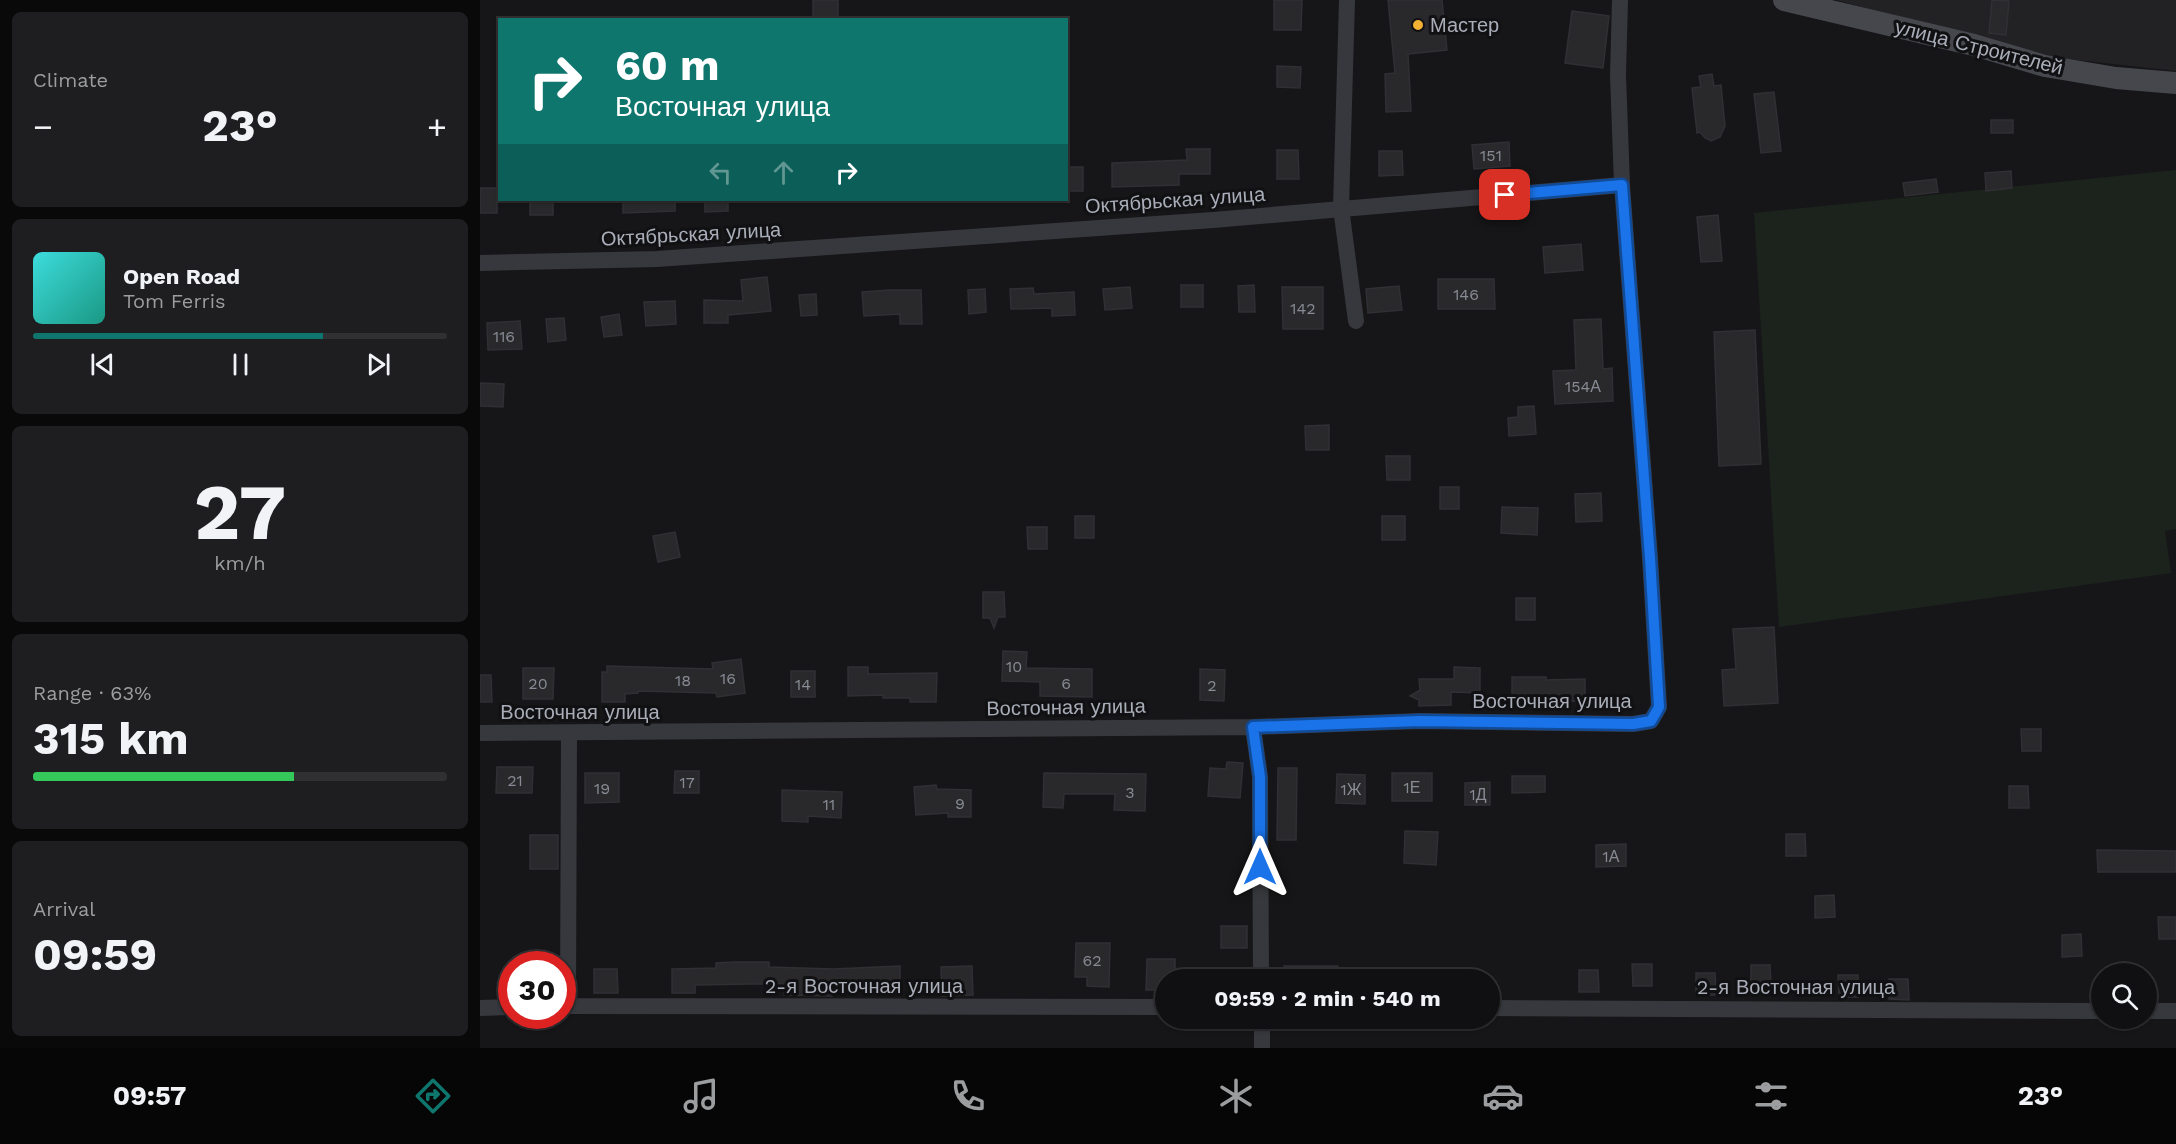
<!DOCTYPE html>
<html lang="en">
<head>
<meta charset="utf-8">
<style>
	body { margin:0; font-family:"Work Sans",sans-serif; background:#1e1e20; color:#f1f3f6; height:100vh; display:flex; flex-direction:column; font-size:22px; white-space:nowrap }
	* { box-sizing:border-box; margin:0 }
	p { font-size:20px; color:#9c9d9f }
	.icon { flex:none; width:33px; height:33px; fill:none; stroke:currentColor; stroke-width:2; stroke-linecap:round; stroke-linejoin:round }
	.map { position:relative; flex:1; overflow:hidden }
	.side { display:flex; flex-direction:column; gap:12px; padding:12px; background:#09090a; width:480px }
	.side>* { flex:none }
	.banner { position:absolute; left:18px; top:18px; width:570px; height:183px; border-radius:0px; box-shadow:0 2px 4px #0004,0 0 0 2px #303032; background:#0f766e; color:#fff; overflow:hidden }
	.buttons { position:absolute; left:1611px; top:963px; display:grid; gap:12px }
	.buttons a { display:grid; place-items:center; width:66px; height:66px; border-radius:50%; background:#101012; box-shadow:0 2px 4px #0004,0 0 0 2px #303032; font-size:30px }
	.speed { position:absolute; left:18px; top:951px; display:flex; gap:12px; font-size:30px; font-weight:700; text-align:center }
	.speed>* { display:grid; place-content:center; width:78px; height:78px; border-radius:50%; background:#101012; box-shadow:0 2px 4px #0004,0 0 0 2px #303032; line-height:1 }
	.speed .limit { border:9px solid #d22; background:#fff; color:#111 }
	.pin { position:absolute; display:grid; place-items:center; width:51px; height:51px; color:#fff; margin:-26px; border-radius:12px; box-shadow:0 3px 9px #0006 }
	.me { position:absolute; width:66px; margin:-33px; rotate:0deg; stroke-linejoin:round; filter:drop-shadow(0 0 4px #0008) }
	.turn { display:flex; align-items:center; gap:21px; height:126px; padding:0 18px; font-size:27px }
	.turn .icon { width:78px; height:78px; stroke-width:2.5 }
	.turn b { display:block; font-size:42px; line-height:51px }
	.lanes { display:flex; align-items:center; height:57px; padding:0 18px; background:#0003; justify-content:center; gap:30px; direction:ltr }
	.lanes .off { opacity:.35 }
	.big { font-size:45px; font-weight:700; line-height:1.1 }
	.side .tile { flex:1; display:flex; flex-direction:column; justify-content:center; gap:9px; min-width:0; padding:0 21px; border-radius:9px; background:#1e1e20 }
	.side .dial { align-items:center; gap:0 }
	.dial b { font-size:78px; line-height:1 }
	.song { display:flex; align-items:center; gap:18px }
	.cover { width:72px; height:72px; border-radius:9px; background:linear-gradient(135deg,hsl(180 70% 55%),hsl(170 70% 35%)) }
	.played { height:6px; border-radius:3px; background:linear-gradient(90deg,#0f766e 70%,#303032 70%) }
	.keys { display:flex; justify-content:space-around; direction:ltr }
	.heat { display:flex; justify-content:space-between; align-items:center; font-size:33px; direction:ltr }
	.charge { height:9px; border-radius:4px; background:linear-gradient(90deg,#34c759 63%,#303032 0) }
	.trip { position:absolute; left:675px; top:969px; width:345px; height:60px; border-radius:30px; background:#101012; box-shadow:0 2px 4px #0004,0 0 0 2px #303032; font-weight:700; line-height:60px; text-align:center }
	.tab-bar { display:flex; height:96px; justify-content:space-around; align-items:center; background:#060607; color:#9c9d9f }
	.tab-bar .icon { width:42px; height:42px }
	.tab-bar .selected { color:#0f766e }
	.tab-bar b { font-size:27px; color:#f1f3f6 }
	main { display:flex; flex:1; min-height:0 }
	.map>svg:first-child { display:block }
	.built { fill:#222225 }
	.green { fill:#1c231d }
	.building { fill:#29292c; stroke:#303034; stroke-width:1.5 }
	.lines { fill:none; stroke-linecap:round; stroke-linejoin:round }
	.minor { stroke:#37383d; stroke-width:16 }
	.secondary { stroke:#45474d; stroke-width:22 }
	.route-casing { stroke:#114b97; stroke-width:15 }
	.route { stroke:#1a73e8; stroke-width:10 }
	.poi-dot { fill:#f2b134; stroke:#111113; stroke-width:2 }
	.labels { text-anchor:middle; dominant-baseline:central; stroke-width:6; stroke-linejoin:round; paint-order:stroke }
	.number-label { font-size:16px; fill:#888b94 }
	.poi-label { font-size:20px; fill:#a8adb8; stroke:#111113; text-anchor:start }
	.street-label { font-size:20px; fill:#a8adb8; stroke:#111113 }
</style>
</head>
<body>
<main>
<section class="side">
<div class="tile"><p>Climate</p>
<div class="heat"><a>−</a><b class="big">23°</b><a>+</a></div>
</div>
<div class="tile">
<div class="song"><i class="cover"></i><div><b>Open Road</b><p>Tom Ferris</p></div></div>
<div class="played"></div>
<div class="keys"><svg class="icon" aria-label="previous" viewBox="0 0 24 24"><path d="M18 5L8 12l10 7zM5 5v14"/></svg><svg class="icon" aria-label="pause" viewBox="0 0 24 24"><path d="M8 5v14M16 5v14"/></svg><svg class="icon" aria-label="next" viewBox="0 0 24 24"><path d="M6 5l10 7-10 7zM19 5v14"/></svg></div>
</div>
<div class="tile dial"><b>27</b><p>km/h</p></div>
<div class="tile"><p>Range · 63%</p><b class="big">315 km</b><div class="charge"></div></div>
<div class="tile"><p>Arrival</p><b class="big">09:59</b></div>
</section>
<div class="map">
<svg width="1696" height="1048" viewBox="0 0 1696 1048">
	<rect width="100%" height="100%" fill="#161618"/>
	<path class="built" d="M1356 0H1696V71L1553 55Z"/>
	<path class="green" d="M1696 170V529L1685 531 1691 573 1299 627 1274 213Z"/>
	<path class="building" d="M333 0H358V19H333Z
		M794 0H822L821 30H794Z
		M908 0H962L967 50 928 54 931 111 906 112 905 74 915 73Z
		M1512 0 1529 1 1526 35 1509 33Z
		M1092 11 1129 16 1123 68 1085 63Z
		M797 66 821 67 820 88 797 87Z
		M1232 74 1234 86 1241 85 1245 126 1240 137 1231 141 1225 138 1220 132 1217 133 1212 88 1221 87 1219 76Z
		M1294 92 1301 151 1281 153 1274 94Z
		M1511 120H1533V133H1511Z
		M1029 142 1030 166 994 169 992 145Z
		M706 149H730V174H699V185L632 187V163L707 160Z
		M797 150H818L819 179H797Z
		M899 151H922L923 175 899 176Z
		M586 167H603V191H586Z
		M1531 171 1532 188 1506 191 1505 173Z
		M1456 179 1458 192 1425 196 1423 183Z
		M0 188H17V213H0Z
		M50 200H73V215H50Z
		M143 200H195V211L143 213Z
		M225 200H248V211L225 212Z
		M1238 215 1242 261 1221 262 1217 217Z
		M1101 244 1103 270 1065 273 1063 247Z
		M287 277 291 311 248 315V323H224V300L263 301 261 280Z
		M958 279H1014L1015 309H958Z
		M701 285H723V307H701Z
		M774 285 775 312H759L758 286Z
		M919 286 922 310 888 313 886 289Z
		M650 287 652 308 625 310 623 289Z
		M802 287H843V329H803Z
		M553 288 554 294 594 292 595 315 572 316V308L531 309 530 289Z
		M505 289 506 312 489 314 488 290Z
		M410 290H441L442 324H420V314L384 316 382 292Z
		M336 294 337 315 321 316 319 295Z
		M195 301 196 324 166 326 164 302Z
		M139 314 142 335 124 337 121 317Z
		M84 318 86 340 68 342 66 319Z
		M1121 319 1123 369 1132 368 1133 401 1075 404 1073 371 1096 370 1094 320Z
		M40 321 42 349 8 350 7 323Z
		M1275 330 1281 464 1239 466 1234 332Z
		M0 383 24 384 23 407 0 406Z
		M1054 406 1056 434 1029 436 1028 418 1038 417V407Z
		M849 425V450H826L825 426Z
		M906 456H930V480H907Z
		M960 487H979V509H960Z
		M1121 493 1122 521 1096 522 1095 494Z
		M1022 507 1058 508 1057 535 1021 533Z
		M595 516H614V538H595Z
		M902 516H925V540H902Z
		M547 527H567V549H548Z
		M195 532 200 557 178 562 173 536Z
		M503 592H524L525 617H518L514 628 510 618H503Z
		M1036 598H1055V620H1036Z
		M1294 627 1298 703 1244 706 1242 670 1256 669 1253 629Z
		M523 651 547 652 546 668 612 669V697L560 696V682L522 681Z
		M261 659 265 693 237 697 236 693 158 691V693L145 694V702H122V672H127V666L233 669 232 663Z
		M368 667H388V674L457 673 456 702H430V698H403V695L368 696Z
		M974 667 1000 668V693L971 692V705L939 706V700L930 696 940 690 939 679H974Z
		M43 668H74L73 699H43Z
		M720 669 745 670 744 701 720 700Z
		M311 671H335V697H311Z
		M0 675H11L12 702H0Z
		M1032 677H1066V680L1105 679V701L1032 702Z
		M1541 729H1561V751H1542Z
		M747 762 763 763 760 798 728 796 730 768 746 769Z
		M17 767H53L52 793H16Z
		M798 768H817L816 840H797Z
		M195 771H219V793H194Z
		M105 773H139V802L105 803Z
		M564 773 666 774 665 811 634 810 635 794H584L583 808 563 807Z
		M912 773H952V801H912Z
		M857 774 885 775V804L856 803Z
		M1032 776H1065V792L1032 793Z
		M1010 782V805H985V783Z
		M456 785 457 789 491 790V817H468V813L436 815 434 787Z
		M1529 786H1548L1549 808H1529Z
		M302 790 362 792 361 818 328 816V822L302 821Z
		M925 831 958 832 956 865 924 863Z
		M1306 834H1325L1326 856H1306Z
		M50 835H78V869H50Z
		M1146 844V866L1116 867V845Z
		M1617 850 1696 851V872H1618Z
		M1354 895 1355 917 1335 918V896Z
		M1678 917H1696V939H1679Z
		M741 926H767V948H741Z
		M1601 934 1602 956 1582 957V935Z
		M596 943H630L629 987 607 986V977H595Z
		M667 959H695V980H686V990H666Z
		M255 962H289V967L353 969 420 966V992L402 991V990L352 991V996L304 995V984H271L215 985V993H192V969L236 968V963Z
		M1152 964H1172V986H1153Z
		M1271 965H1290L1291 987H1271Z
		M492 966 493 995 462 996 461 967Z
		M804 966H858V980H804Z
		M114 969H137L138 993H114Z
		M1099 970H1118L1119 992H1099Z
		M1216 973H1235L1236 995H1216Z
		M1358 975H1378V997H1359Z
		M1409 979H1428L1429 1000 1409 999Z"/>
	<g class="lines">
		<path class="minor" d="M867 0 861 208 876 321
			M0 263 177 259 733 220 1142 185
			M773 727 780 777 781 980
			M0 733 773 727 940 721 1153 724 1171 721 1179 707 1170 558 1142 185 1138 75 1140 0
			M82 1006 686 1007
			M88 1006 89 733
			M0 1008 32 1007
			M1010 1008 1622 1011
			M1666 1011H1696
			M782 1018V1048"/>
		<path class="secondary" d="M1304 0 1494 45 1565 66 1636 78 1696 83"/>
	</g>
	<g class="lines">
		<g class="route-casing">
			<path id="route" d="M780 867V777L773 727 940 721 1153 724 1171 721 1179 707 1170 558 1142 185 1025 195"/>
		</g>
		<use href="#route" class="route"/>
	</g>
	<circle class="poi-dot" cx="938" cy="25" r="6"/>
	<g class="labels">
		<g class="number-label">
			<text x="1011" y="155">151</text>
			<text x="986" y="294">146</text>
			<text x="823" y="308">142</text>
			<text x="24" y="336">116</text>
			<text x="1103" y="386">154А</text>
			<text x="534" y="666">10</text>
			<text x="248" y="678">16</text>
			<text x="203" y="680">18</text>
			<text x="58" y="683">20</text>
			<text x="586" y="683">6</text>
			<text x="323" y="684">14</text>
			<text x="732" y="685">2</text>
			<text x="35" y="780">21</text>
			<text x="207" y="782">17</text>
			<text x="932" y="787">1Е</text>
			<text x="122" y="788">19</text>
			<text x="871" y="789">1Ж</text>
			<text x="650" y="792">3</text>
			<text x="998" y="794">1Д</text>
			<text x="480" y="803">9</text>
			<text x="349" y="804">11</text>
			<text x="1131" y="856">1А</text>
			<text x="612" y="960">62</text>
		</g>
		<g class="poi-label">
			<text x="950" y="25">Мастер</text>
		</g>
		<g class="street-label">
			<text transform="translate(1499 47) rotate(14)">улица Строителей</text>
			<text transform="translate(695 200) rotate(-4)">Октябрьская улица</text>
			<text transform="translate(211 234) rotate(-3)">Октябрьская улица</text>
			<text x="1072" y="701">Восточная улица</text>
			<text transform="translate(586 707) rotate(-1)">Восточная улица</text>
			<text x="100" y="712">Восточная улица</text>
			<text x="384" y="986">2-я Восточная улица</text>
			<text x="1316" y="987">2-я Восточная улица</text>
		</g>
	</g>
</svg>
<div class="buttons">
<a><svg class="icon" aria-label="search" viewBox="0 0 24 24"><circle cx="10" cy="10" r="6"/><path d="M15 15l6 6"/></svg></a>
</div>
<div class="speed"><div class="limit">30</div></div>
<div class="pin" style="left:1025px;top:195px;background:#d93025"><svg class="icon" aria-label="arrive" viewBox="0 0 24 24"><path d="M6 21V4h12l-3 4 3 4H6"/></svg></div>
<svg class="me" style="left:780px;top:867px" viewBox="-20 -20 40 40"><path d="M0-17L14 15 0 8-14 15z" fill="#1a73e8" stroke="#fff" stroke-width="4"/></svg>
<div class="trip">09:59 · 2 min · 540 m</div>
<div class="banner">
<div class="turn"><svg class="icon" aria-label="right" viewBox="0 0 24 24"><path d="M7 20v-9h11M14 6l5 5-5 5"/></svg><div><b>60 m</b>Восточная улица</div></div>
<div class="lanes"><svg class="icon off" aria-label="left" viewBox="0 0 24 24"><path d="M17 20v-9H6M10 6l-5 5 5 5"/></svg><svg class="icon off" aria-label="ahead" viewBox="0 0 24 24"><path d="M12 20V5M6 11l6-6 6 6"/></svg><svg class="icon" aria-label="right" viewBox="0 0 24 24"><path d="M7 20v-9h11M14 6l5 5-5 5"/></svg></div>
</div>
</div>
</main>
<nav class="tab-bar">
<b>09:57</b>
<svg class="icon selected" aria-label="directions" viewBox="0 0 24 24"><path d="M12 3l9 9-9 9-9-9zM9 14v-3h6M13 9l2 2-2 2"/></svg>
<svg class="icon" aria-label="music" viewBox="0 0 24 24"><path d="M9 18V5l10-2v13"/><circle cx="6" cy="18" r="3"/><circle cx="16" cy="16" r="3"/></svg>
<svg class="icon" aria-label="phone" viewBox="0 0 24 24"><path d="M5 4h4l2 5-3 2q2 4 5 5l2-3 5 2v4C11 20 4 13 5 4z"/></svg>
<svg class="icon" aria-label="climate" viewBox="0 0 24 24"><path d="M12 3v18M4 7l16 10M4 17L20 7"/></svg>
<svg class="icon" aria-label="car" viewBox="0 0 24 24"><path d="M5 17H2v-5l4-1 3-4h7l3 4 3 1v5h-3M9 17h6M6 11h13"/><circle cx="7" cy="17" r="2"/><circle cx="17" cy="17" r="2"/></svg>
<svg class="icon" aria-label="filters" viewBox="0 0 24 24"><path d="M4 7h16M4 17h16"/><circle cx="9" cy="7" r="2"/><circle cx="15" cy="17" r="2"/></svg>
<b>23°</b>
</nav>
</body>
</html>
